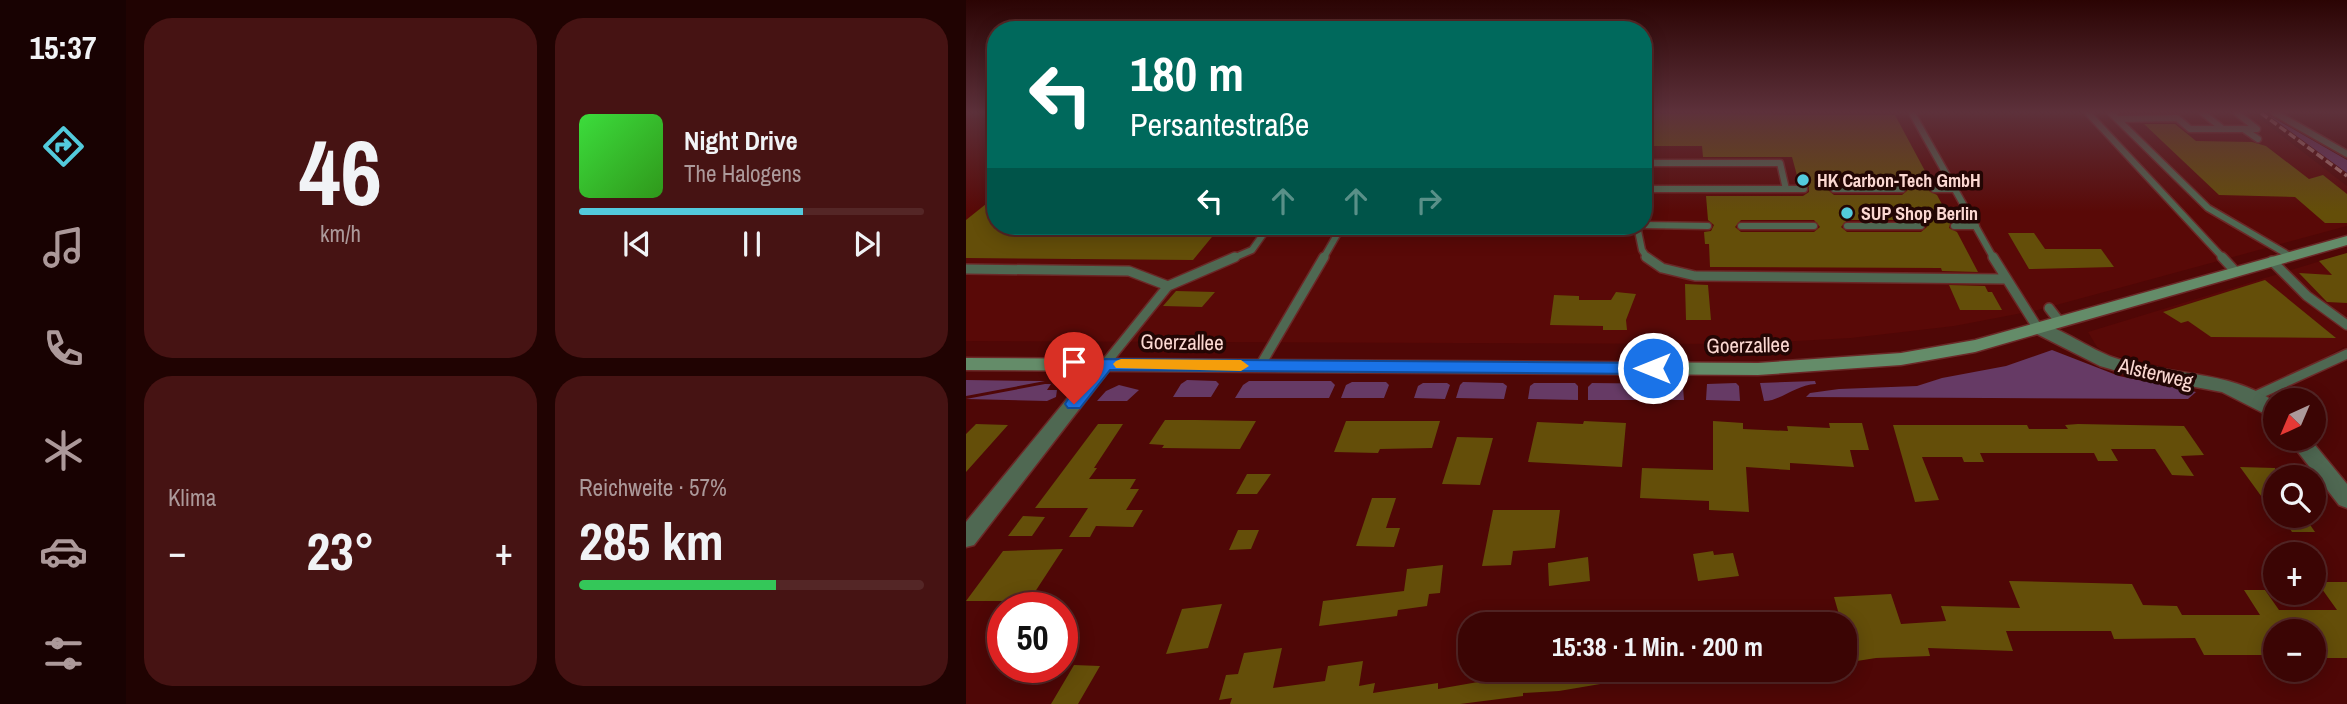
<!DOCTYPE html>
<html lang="de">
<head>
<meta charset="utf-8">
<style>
	body { margin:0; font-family:"Archivo Narrow",sans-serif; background:#461313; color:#f1f3f6; height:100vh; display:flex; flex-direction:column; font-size:26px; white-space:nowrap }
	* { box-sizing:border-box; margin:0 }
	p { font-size:23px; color:#ac999a }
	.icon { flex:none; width:38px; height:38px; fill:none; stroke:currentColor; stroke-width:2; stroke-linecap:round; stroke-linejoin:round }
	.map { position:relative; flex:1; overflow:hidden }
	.details { display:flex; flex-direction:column; gap:18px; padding:18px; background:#200302; width:840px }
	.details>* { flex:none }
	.hud { position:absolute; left:21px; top:21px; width:665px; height:214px; border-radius:28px; box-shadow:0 4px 18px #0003,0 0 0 2px #542626; background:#00695c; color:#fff; overflow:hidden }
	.needle { width:46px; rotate:224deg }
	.fabs { position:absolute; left:1297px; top:388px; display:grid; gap:14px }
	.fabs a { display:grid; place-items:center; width:63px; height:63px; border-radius:50%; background:#3b0504; box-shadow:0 4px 18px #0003,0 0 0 2px #542626; font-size:35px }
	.speed { position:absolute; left:21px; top:592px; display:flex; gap:14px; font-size:35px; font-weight:700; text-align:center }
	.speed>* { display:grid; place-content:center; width:91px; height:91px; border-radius:50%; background:#3b0504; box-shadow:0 4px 18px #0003,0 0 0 2px #542626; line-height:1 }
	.speed .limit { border:10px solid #d22; background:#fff; color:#111 }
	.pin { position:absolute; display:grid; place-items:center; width:60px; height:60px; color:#fff; margin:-72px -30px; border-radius:50% 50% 50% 0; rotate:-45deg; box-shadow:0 0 7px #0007 }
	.pin .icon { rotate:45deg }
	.me { position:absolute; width:77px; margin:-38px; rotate:270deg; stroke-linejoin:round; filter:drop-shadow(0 0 5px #0008) }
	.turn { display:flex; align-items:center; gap:24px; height:147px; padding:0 28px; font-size:32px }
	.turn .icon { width:91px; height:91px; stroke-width:2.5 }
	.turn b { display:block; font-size:49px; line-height:60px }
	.lanes { display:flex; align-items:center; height:66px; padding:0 28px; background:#0003; justify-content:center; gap:35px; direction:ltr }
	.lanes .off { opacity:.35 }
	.big { font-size:52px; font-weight:700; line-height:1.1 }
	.details .tile { flex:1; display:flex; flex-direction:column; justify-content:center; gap:10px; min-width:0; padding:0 24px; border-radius:28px; background:#461313 }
	.details .dial { align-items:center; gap:0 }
	.dial b { font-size:91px; line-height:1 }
	.song { display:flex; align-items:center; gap:21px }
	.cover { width:84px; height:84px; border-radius:10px; background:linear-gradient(135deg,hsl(120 70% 55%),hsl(110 70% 35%)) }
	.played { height:7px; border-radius:4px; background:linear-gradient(90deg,#53cadc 65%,#542626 65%) }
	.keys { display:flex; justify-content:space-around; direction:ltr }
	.heat { display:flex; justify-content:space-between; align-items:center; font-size:38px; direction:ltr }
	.charge { height:10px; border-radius:5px; background:linear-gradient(90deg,#34c759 57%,#542626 0) }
	.details .tiles { flex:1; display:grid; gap:18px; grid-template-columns:repeat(2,1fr) }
	.trip { position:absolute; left:492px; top:612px; width:399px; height:70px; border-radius:28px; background:#3b0504; box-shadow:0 4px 18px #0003,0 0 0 2px #542626; font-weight:700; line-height:70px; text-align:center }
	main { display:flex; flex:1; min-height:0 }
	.menu { display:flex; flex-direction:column; width:126px; justify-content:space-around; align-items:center; background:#180202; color:#ac999a }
	.menu .icon { width:49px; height:49px }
	.menu .on { color:#53cadc }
	.menu b { font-size:32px; color:#f1f3f6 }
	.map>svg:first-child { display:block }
	.built { fill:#590907 }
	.green { fill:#663a65 }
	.building { fill:#644e09; fill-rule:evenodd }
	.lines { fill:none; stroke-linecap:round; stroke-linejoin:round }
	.lane-far1-casing { stroke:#6b2827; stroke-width:9 }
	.lane-casing { stroke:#6b2827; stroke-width:12 }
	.street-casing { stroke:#6b2827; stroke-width:3 }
	.secondary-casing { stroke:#6b2827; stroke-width:3 }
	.lane-far1 { stroke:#4f6852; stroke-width:6 }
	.lane { stroke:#4f6852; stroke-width:9 }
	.street { fill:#4f6852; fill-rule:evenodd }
	.secondary { fill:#648c69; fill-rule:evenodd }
	.rail { stroke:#ad7a76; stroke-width:3.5; stroke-dasharray:8 3.5; stroke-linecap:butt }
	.route { fill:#1a73e8; stroke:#114b97; stroke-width:2 }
	.slow { fill:#f59e0b }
	.poi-dot { fill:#53cadc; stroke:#230604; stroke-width:2.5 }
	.labels { text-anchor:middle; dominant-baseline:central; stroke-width:7; stroke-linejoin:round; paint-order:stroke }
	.far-poi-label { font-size:18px; font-weight:bold; fill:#fbd8d2; stroke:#230604; text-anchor:start }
	.street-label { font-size:21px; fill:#fbd8d2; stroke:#230604 }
</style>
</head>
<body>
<main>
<nav class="menu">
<b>15:37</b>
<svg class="icon on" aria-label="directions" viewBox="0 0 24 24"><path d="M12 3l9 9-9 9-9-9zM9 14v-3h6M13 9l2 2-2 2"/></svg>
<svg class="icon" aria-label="music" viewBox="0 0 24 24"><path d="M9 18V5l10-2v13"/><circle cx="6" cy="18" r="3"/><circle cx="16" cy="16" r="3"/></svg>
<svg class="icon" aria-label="phone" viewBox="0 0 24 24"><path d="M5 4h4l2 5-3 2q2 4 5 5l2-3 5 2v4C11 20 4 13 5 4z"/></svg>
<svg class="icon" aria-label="climate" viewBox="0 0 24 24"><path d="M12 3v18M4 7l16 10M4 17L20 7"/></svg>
<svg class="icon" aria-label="car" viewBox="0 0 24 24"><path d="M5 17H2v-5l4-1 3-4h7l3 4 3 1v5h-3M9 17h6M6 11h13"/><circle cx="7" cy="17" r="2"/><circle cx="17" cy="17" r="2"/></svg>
<svg class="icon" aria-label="filters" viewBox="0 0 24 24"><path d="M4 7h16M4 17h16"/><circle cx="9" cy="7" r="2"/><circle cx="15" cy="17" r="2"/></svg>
</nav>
<section class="details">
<div class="tiles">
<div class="tile dial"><b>46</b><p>km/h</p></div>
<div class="tile">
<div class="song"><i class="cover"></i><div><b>Night Drive</b><p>The Halogens</p></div></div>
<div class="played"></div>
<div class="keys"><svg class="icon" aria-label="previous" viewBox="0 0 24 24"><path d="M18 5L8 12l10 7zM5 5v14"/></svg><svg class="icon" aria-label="pause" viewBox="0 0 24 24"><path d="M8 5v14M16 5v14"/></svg><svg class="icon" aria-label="next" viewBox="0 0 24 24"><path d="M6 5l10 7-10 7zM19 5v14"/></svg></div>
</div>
<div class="tile"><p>Klima</p>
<div class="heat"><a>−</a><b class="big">23°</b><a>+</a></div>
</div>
<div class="tile"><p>Reichweite · 57%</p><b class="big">285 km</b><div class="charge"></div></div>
</div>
</section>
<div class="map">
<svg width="1381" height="704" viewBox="0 0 1381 704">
	<rect width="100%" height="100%" fill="#4f0706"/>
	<path class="built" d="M0 113H30V226H677V113H1287L1381 186V226L1072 310 988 326 885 338 772 344 0 341Z
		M1381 253V350L1378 347 1295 393 1263 381 1140 354 1131 347 1122 332Z"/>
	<path class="green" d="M1299 113 1381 160V173L1302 115Z
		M1086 350 1153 376 1230 392 1222 399 840 397 844 393 873 389 951 386 976 378 1040 366Z
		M0 380 79 381 0 396Z
		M221 380 250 381 253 384 245 397H207L215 384Z
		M283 381H365L369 385 363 398H269L277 385Z
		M849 381 850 384C829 385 815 401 798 401L794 383Z
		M386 382H420L423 385 418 398H375L380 385Z
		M497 382 537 383 541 386 538 399 490 398 494 385Z
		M457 383H481L484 385 479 399 448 398 452 386Z
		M568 383H609L612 386V400L562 399 564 386Z
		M626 383 713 384 717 387 718 400H622V387Z
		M770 383 773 386 774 401 740 400 741 384Z
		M79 384H85L81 390H91L90 397 81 401 0 399Z
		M153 385 173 390 161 401H131L140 391Z"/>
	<path class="building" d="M687 114 929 115 966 184 963 191 971 195 985 221 983 228 991 232 1012 272 976 271 975 268 744 267 743 244H739L738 232 745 231 748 225 742 220 740 196H837L843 192V187L833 183 826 157H737L736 146H686ZM868 183H936L942 190 936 195H868L862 190ZM775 220H848L854 227 848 232H775L769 227ZM881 220H955L961 227 955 232H881L875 227Z
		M1178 124H1209L1230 141 1286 142 1300 146 1343 179 1357 175 1381 194V223H1359L1329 197 1253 195Z
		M30 196V226H255L227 260 0 258V220Z
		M1042 233H1068L1079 249H1135L1148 267 1063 269Z
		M1381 253V303L1361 302 1333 273 1366 275 1353 261Z
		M1299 280 1370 338 1245 337 1222 321 1215 323 1197 312Z
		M719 284 742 285 745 320H720Z
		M983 285 1019 286 1022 292H1026L1036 310H994Z
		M210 291 249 292 236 307 197 306Z
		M650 292 670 294 660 320 661 330H637V326L584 325 588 295 613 296V300H645Z
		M199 420H230L290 421 274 449 196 448 198 445 183 444Z
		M380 421H474L466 448 414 449 412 453 368 452Z
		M618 421 660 423 656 467 562 462 571 422 617 424Z
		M747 421 777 423V429L822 431 821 426 864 428 863 423H896L903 450H884L888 467 824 463V470L780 467 783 512 743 510V501L674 498 676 468 747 470Z
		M10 424 42 425 0 472V434Z
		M132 424H157L128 468H131L123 479H170L164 489H173L160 510H177L167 527 130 526 124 537H103L122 508H69Z
		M1112 424 1218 426 1238 455 1215 456 1228 476 1206 475 1189 449H1145L1152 461H1132L1128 453H1014L1018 462H998L996 457H956L973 500 949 502 927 425H1061L1063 429H1102L1099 425Z
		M491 437 527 438 514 485 476 484Z
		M1274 467 1309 468V515Z
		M281 474H305L291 494H270Z
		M406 498H430L420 528H434L428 547 390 546Z
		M527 510H594L589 548 547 551 545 565 516 566Z
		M57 516 79 517 66 536H42Z
		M1315 516H1338L1349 532H1326Z
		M272 530H293L285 549 263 550Z
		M97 549 63 601H0L37 551Z
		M747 551 748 555 767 553 773 576 732 581 727 554Z
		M622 557 624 581 583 586 582 563Z
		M477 565 474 593 463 594 461 606 432 610 431 616 353 626 357 601 438 591 441 569Z
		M1043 581 1166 584 1177 605 1211 606 1216 615H1294L1278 590H1299L1313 610H1371L1351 582H1381V658H1348V632H1309V655H1238L1229 638 1148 639 1145 631H1040L1047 651 962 648 964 656 910 658 878 663V625H876L868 597 925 594 935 624 980 621 975 606 1054 608Z
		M256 604 242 648 200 654 216 609Z
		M316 648 307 688 359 681 362 666 397 661 393 686 409 683 407 693 472 683V689L512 682V675H519V670H663L664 679 593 691 557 693V696L494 704H264L266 698 253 700 260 675 272 674 278 653Z
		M108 665 134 666 112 704H85Z"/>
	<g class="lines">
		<g class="lane-far1-casing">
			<path id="lane-far1" d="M946 113 1028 259
				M1122 113 1258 259
				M1145 113 1242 208 1324 256
				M1237 113 1257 129
				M1309 113 1381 154
				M1151 119 1211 118 1224 129H1291L1271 113
				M1279 130 1292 139
				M677 163H814L820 189
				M677 189H838
				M868 189H936
				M968 189H988
				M677 225 742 226
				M671 226 676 250 682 259
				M775 226H848
				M881 226H955
				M988 226H1010
				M265 259 286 250 303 226
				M357 259 376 226"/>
		</g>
		<g class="lane-casing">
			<path id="lane" d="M680 257 696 268 729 276 1039 279
				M1027 257 1071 327
				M1256 257 1269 271
				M1306 261 1341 296 1381 325
				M0 269 163 271 202 286
				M1083 308 1093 321
				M139 364 202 286 269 257
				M294 366 358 257
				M1287 397 1381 354"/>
		</g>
		<g class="street-casing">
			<path id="street" d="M1071 322C1096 328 1123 349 1149 358 1201 376 1262 369 1309 402V419L1256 392 1165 375 1134 366 1065 331 1063 327 1065 323Z
				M139 358 148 364 145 368 8 545 0 547V522L133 360Z
				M1322 439H1344L1381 484V508L1373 505Z"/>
		</g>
		<g class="secondary-casing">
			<path id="secondary" d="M1381 236V245L1009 352 935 365 792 375 0 370V358L792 363 935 353 1009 340Z"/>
		</g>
		<use href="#lane-far1" class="lane-far1"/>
		<use href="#lane" class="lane"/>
		<use href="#street" class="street"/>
		<use href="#secondary" class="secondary"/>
		<path class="rail" d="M1295 113 1381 176"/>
	</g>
	<linearGradient id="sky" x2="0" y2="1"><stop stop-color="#2b0403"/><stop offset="0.53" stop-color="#5d313b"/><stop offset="1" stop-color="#5d313b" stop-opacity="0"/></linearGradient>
	<rect width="1381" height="212" fill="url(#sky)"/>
	<path class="route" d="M139 359 687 363 695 368 687 374 144 370 114 408H102L99 404 102 399 134 360Z"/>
	<path class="slow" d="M155 359 275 360 283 366 275 371 150 368 147 364 150 361Z"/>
	<g class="poi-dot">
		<circle cx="837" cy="180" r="7"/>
		<circle cx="881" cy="213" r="7"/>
	</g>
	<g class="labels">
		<g class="far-poi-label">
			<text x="851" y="180">HK Carbon-Tech GmbH</text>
			<text x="895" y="213">SUP Shop Berlin</text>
		</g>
		<g class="street-label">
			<text transform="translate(216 342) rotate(1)">Goerzallee</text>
			<text transform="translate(782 345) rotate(-1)">Goerzallee</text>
			<text transform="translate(1190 373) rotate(13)">Alsterweg</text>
		</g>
	</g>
</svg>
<div class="fabs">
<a><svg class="needle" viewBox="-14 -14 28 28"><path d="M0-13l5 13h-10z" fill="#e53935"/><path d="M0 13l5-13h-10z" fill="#ac999a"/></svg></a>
<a><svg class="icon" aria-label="search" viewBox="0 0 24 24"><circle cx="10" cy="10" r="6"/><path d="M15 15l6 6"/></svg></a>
<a>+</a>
<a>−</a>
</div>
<div class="speed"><div class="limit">50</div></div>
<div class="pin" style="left:108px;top:404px;background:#d93025"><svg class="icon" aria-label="arrive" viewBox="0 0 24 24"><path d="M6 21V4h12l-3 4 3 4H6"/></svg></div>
<svg class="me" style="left:687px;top:368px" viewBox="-20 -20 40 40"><circle r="17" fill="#1a73e8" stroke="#fff" stroke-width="3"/><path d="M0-11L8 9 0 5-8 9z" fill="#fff"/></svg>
<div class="trip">15:38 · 1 Min. · 200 m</div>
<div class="hud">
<div class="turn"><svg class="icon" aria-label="left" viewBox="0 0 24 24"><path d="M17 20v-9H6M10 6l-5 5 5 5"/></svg><div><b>180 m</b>Persantestraße</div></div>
<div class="lanes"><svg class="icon" aria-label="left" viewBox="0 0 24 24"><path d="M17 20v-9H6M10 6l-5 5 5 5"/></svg><svg class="icon off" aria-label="ahead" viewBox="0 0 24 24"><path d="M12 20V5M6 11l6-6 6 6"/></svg><svg class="icon off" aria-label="ahead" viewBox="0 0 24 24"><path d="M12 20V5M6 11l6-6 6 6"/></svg><svg class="icon off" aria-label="right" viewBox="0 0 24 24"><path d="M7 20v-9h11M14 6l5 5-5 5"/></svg></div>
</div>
</div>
</main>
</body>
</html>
